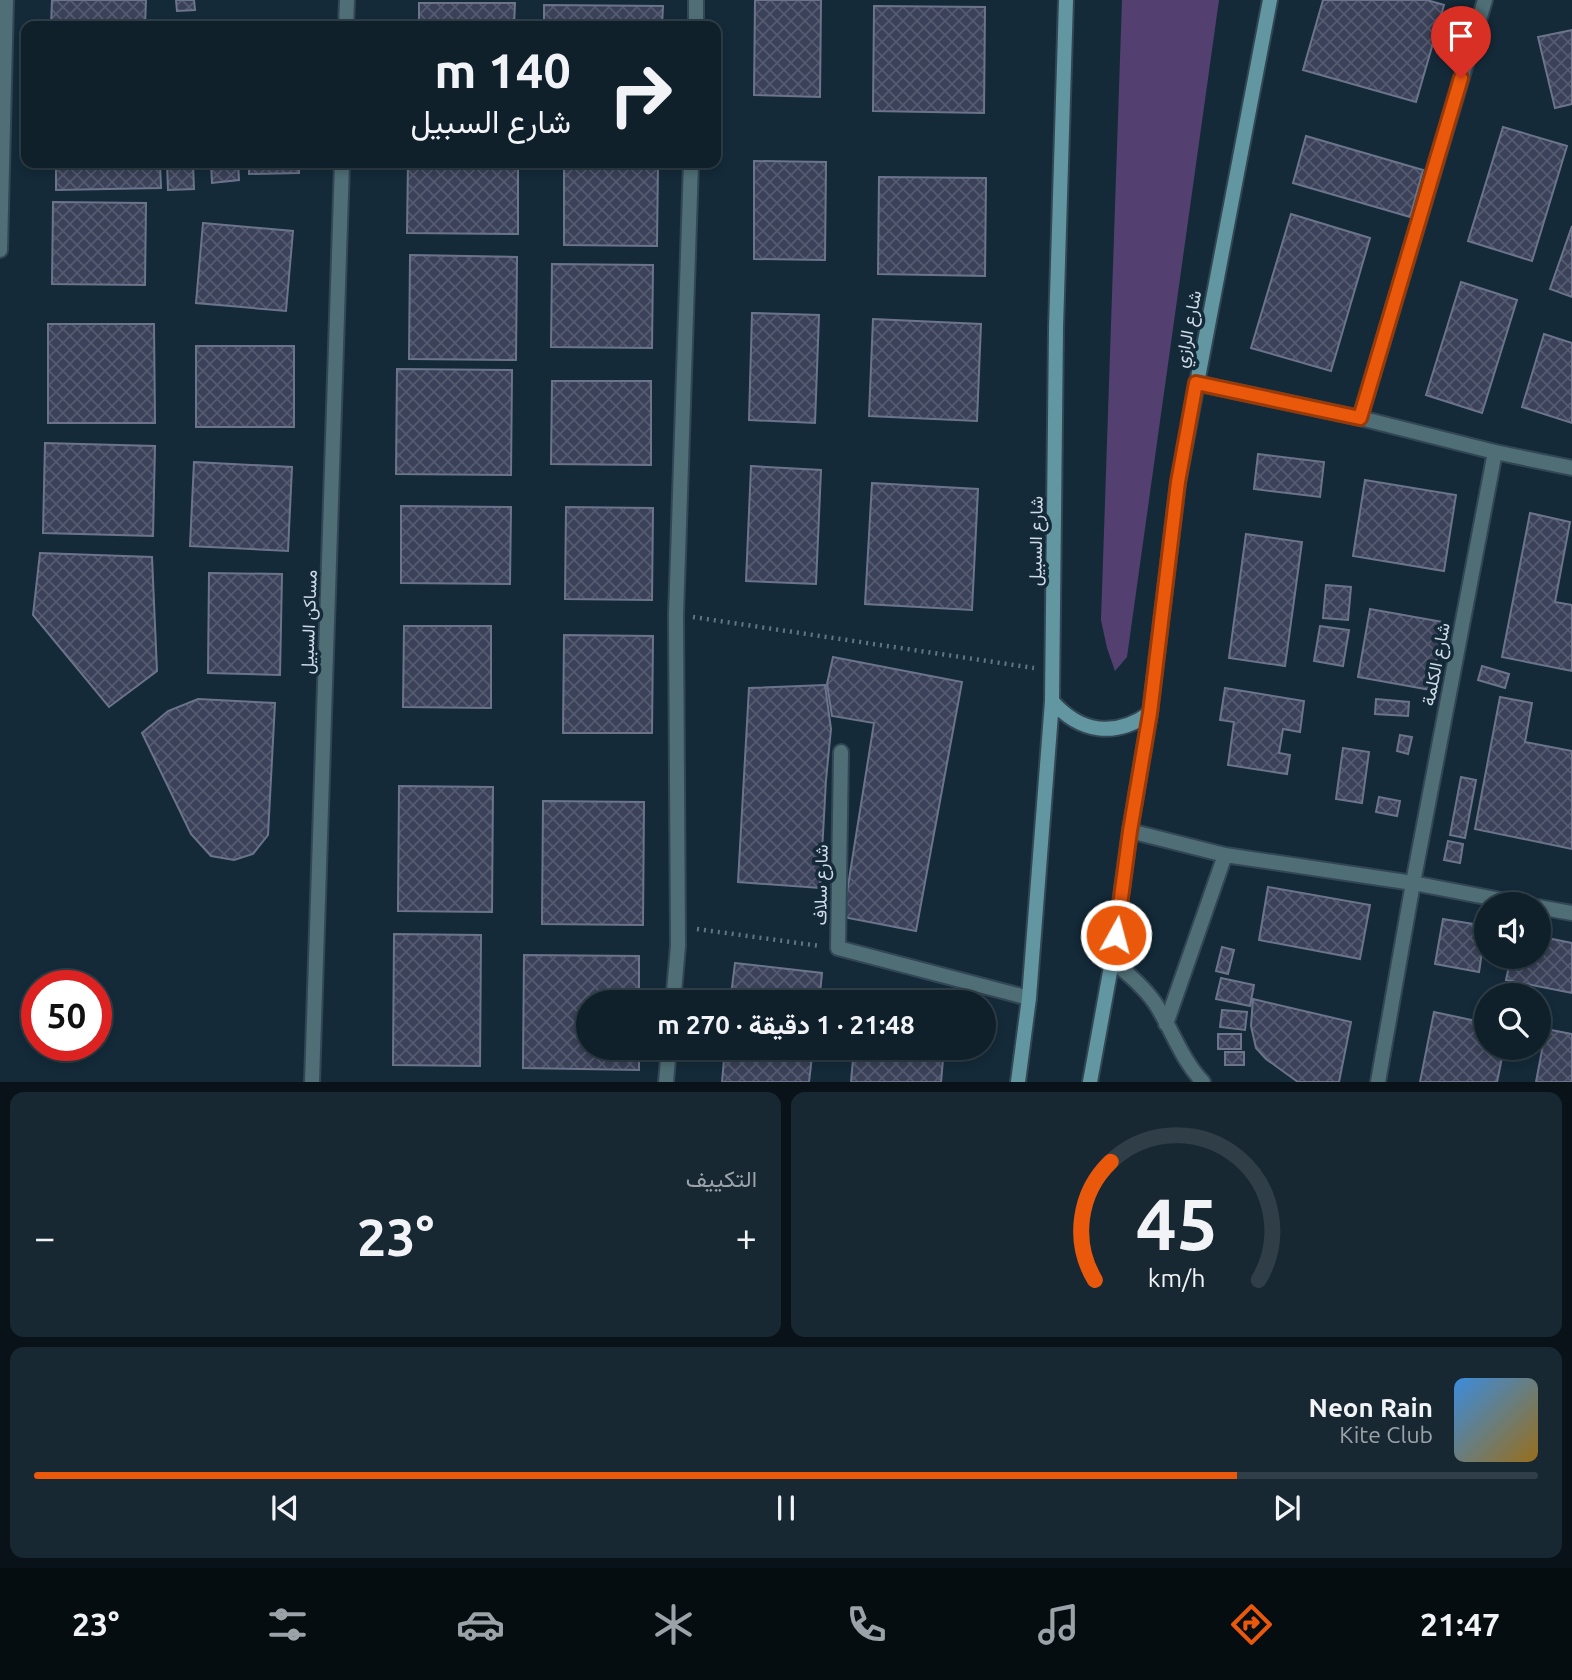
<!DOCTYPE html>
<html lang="ar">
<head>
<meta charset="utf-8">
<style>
	body { margin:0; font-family:Ubuntu,Vazirmatn,sans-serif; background:#182833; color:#f1f3f6; direction:rtl; height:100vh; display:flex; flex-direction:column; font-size:26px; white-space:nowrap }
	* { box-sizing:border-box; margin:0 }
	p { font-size:23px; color:#9ba3a9 }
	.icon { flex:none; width:38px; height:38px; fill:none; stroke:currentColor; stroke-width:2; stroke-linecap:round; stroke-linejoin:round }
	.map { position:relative; height:1082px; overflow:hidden; direction:ltr }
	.side { display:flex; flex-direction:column; gap:10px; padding:10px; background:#081218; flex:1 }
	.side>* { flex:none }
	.guide { position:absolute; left:21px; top:21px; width:700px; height:147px; border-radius:14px; box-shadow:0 4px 10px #0003,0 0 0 2px #2f3e47; direction:rtl; background:#0f202b; color:#f1f3f6; overflow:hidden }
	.fabs { position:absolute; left:1474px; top:892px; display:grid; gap:14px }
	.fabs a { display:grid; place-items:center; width:77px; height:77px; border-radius:50%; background:#0f202b; box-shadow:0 4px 10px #0003,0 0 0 2px #2f3e47; font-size:35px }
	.speed { position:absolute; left:21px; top:970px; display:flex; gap:14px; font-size:35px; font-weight:700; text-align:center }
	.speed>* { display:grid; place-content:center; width:91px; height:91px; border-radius:50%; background:#0f202b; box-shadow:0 4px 10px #0003,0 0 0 2px #2f3e47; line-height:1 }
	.speed .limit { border:10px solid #d22; background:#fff; color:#111 }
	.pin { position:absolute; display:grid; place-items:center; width:60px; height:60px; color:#fff; margin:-72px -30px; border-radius:50% 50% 50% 0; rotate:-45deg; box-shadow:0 0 7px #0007 }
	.pin .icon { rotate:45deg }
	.me { position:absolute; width:77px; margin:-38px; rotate:7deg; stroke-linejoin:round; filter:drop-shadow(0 0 5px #0008) }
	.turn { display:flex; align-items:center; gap:24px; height:147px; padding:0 35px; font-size:32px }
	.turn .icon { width:91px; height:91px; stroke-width:2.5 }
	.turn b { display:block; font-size:49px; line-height:60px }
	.big { font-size:52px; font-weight:700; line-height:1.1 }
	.side .card { flex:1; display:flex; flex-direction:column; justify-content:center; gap:10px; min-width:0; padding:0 24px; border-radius:14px; background:#182833 }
	.side .dial { align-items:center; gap:0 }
	.dial svg { height:182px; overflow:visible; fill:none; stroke:#2f3e47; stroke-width:7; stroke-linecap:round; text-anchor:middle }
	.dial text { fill:#f1f3f6; stroke:none }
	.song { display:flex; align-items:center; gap:21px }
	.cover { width:84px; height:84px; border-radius:10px; background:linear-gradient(135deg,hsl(210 70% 55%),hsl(40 70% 35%)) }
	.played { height:7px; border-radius:4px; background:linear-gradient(90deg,#ea580c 80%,#2f3e47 80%) }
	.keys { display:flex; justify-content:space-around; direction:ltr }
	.heat { display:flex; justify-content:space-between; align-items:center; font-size:38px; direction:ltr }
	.side .tiles { flex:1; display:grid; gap:10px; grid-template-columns:1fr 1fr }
	.card:last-child { grid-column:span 2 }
	.trip { position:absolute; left:576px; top:990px; width:420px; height:70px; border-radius:35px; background:#0f202b; box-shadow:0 4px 10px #0003,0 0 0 2px #2f3e47; font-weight:700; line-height:70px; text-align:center; direction:rtl }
	.dock { display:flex; height:112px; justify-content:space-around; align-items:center; background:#060d11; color:#9ba3a9 }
	.dock .icon { width:49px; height:49px }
	.dock .selected { color:#ea580c }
	.dock b { font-size:32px; color:#f1f3f6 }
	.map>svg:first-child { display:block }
	.park { fill:#544070 }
	.building { fill:url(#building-cross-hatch); stroke:#6c748c; stroke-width:2 }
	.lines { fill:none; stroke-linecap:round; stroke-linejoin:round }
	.minor-casing { stroke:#324655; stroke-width:18 }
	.secondary-casing { stroke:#324655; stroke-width:18 }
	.path { stroke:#637582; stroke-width:4.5; stroke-dasharray:2 5; stroke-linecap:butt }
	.minor { stroke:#4f6e75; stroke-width:14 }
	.secondary { stroke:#6296a1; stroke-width:14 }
	.route-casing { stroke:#983908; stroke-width:18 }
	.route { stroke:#ea580c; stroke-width:12 }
	.labels { text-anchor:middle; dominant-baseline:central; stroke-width:7; stroke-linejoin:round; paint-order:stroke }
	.street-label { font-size:18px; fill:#cddae5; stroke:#142a39 }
</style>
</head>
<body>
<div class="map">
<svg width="1572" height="1082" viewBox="0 0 1572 1082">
	<defs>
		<pattern id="building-cross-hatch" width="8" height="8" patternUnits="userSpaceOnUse" patternTransform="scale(1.75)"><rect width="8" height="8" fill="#3a4158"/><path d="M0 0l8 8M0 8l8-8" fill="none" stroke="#555c70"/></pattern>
	</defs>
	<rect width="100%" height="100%" fill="#142a39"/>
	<path class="park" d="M1122 0H1219L1127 657 1115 671 1107 648 1101 620Z"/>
	<path class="building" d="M52 0H146L145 26H51Z
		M176 0H194L195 10 177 11Z
		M755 0H821L820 97 754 95Z
		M1323 0H1427L1444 5 1416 102 1303 70Z
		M419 3H515L514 26H419Z
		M544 5 663 6 662 26H544Z
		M874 6 985 7 984 113 873 111Z
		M1572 30V104L1555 108 1538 37Z
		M1503 127 1567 146 1532 261 1468 241Z
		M1306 136 1423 170 1410 217 1293 183Z
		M754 161 826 162 825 260 754 259Z
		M56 163H160L161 188 56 190Z
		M167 163H193L194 189 168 190Z
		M211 163H238L239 180 212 183Z
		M249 163H299V173L249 174Z
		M408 163H518V234L407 233Z
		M564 163H658L657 246 564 245Z
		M879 177 986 178 985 276 878 274Z
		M53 202 146 203 145 285 52 284Z
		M1291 214 1370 238 1331 371 1251 348Z
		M203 223 293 231 286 311 196 303Z
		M1572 226V297L1550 289Z
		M410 255 517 257 516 360 409 359Z
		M552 264 653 265 652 348 551 347Z
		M1461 282 1517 300 1482 413 1426 395Z
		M752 313 819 315 815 423 749 420Z
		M873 319 981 324 977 421 869 416Z
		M48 324H154L155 423H48Z
		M1544 334 1572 343V423L1522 407Z
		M196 346H294V427H196Z
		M397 369 512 370 511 475 396 474Z
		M552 381H651V465L551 464Z
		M45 443 155 446 153 536 43 533Z
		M1258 454 1324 462 1320 497 1254 489Z
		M194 462 292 467 288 551 190 546Z
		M751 466 821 470 816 584 746 581Z
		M1365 480 1456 495 1444 571 1353 556Z
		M872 483 978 489 972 610 865 604Z
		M401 506 511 507 510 584 401 583Z
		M566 507 653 508 652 600 565 599Z
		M1530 513 1570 522 1555 602 1572 605V671L1502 657Z
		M1246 534 1302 542 1285 666 1229 658Z
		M40 553 152 557 157 671 109 707 33 615Z
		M209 573 282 574 280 675 208 673Z
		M1326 585 1351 587 1348 620 1323 618Z
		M1370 609 1443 622 1431 690 1358 677Z
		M404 626H491V708L403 707Z
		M1320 626 1349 630 1343 666 1314 661Z
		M564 635 653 636 652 733H563Z
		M833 657 962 682 916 931 843 917 874 723 832 716 827 684Z
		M1482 666 1509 674 1505 688 1478 680Z
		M825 685 831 729 826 780 820 888 738 882 749 688Z
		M1225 688 1304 701 1300 732 1283 729 1279 753 1290 755 1287 774 1228 765 1234 722 1220 720Z
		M1500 697 1532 703 1525 742 1572 751V849L1475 829Z
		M198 699 275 703 268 835 253 854 234 860 211 856 191 834 142 733 168 711Z
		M1376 699 1409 702 1408 716 1375 714Z
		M1400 735 1412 737 1408 754 1397 751Z
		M1343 748 1369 752 1362 803 1336 799Z
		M1461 777 1476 780 1465 838 1450 835Z
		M399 786 493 787 492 912 398 911Z
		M1379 797 1400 801 1397 816 1376 812Z
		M543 801 644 802 643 925 542 924Z
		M1448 841 1463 844 1460 863 1444 860Z
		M1268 887 1370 905 1360 959 1259 940Z
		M1443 919 1486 926 1479 972 1435 964Z
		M394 934 481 935 480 1066 393 1065Z
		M1538 936 1572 943V993L1506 980 1511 957H1538Z
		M1222 947 1234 950 1228 974 1216 971Z
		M524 955 639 956V1003H588V1048H639V1070L523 1068Z
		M735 963 822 973 819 1003H730Z
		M1221 978 1254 985 1250 1006 1216 999Z
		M1253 999 1351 1022 1339 1082H1298L1266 1059 1256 1048 1251 1026Z
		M1222 1010 1247 1012 1245 1030 1220 1027Z
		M1434 1012 1486 1023V1048H1504L1497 1082H1420Z
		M1546 1029 1572 1034V1082H1536Z
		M1218 1034H1241V1049H1218Z
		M725 1048H813L809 1082H722Z
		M854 1048H944L941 1082H851Z
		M1225 1052H1244V1065H1225Z"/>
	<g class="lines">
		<g class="minor-casing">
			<path id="minor" d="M346 26 347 0
				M696 26V0
				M0 250 6 0
				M1196 383 1360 418 1495 452 1572 468
				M1360 418 1485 0
				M841 752 838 948 1029 998
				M1130 831 1225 855 1413 883 1527 905
				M1538 907 1572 913
				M1112 961C1129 974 1143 986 1155 1003 1172 1029 1181 1059 1203 1082
				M673 1003 678 946 676 615 691 163
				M1166 1024 1225 855
				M312 1082 342 163
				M666 1082 669 1048
				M1378 1082 1413 883 1495 452"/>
		</g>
		<g class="secondary-casing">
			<path id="secondary" d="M1052 701C1080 733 1115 738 1150 713
				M1018 1082 1029 998 1052 701 1056 328 1066 0
				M1090 1082 1112 961 1130 831 1150 713 1178 483 1270 0"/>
		</g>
		<path class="path" d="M693 617 1034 668
			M697 929 820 946"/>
		<use href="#minor" class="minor"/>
		<use href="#secondary" class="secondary"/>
	</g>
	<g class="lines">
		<g class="route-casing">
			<path id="route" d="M1116 935 1130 831 1150 713 1178 482 1196 383 1360 418 1461 78"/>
		</g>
		<use href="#route" class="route"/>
	</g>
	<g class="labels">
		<g class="street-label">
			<text transform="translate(1187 329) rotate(-79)">شارع الرازي</text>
			<text transform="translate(1035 541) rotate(-89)">شارع السبيل</text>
			<text transform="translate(308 622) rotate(-88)">مساكن السبيل</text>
			<text transform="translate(1435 664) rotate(-79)">شارع الكلمة</text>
			<text transform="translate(820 885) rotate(-89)">شارع سلاف</text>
		</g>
	</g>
</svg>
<div class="fabs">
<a><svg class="icon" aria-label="sound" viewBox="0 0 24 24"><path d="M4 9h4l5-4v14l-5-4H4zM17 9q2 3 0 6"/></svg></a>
<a><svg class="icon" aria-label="search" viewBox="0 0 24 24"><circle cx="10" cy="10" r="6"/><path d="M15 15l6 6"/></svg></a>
</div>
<div class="speed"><div class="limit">50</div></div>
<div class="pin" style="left:1461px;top:78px;background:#d93025"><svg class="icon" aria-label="arrive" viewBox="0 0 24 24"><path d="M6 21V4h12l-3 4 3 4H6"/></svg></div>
<svg class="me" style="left:1116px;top:935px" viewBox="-20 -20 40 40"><circle r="17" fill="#ea580c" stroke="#fff" stroke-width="3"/><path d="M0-11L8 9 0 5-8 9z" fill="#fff"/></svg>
<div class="trip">21:48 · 1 دقيقة · 270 m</div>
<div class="guide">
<div class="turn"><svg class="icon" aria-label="right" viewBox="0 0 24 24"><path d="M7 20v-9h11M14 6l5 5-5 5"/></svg><div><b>140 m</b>شارع السبيل</div></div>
</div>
</div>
<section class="side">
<div class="tiles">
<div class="card dial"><svg viewBox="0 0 100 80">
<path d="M14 69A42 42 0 1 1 86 69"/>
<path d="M14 69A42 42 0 0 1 21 17" stroke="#ea580c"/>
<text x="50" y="56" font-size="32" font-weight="700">45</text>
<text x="50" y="72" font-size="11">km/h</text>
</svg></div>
<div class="card"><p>التكييف</p>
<div class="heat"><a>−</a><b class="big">23°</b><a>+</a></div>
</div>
<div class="card">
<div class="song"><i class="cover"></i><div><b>Neon Rain</b><p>Kite Club</p></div></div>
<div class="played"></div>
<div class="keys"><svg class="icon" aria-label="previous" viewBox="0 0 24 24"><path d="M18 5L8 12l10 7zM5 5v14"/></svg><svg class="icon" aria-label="pause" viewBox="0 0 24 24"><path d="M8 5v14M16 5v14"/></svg><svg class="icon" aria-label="next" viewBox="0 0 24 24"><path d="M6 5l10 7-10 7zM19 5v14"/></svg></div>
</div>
</div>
</section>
<nav class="dock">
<b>21:47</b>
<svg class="icon selected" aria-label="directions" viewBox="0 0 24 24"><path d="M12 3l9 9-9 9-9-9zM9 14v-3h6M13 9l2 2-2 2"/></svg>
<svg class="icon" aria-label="music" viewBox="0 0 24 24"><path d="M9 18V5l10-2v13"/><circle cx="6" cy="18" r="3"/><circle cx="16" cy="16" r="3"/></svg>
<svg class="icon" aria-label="phone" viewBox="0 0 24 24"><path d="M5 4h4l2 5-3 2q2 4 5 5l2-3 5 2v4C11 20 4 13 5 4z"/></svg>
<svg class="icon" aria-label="climate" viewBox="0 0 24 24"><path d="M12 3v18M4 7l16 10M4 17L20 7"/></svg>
<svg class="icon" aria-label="car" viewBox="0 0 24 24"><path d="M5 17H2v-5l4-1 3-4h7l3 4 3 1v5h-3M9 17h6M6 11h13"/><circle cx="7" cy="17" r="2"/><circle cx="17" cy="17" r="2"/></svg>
<svg class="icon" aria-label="filters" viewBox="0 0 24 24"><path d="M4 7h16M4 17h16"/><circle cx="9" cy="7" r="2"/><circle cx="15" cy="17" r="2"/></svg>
<b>23°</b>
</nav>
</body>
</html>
